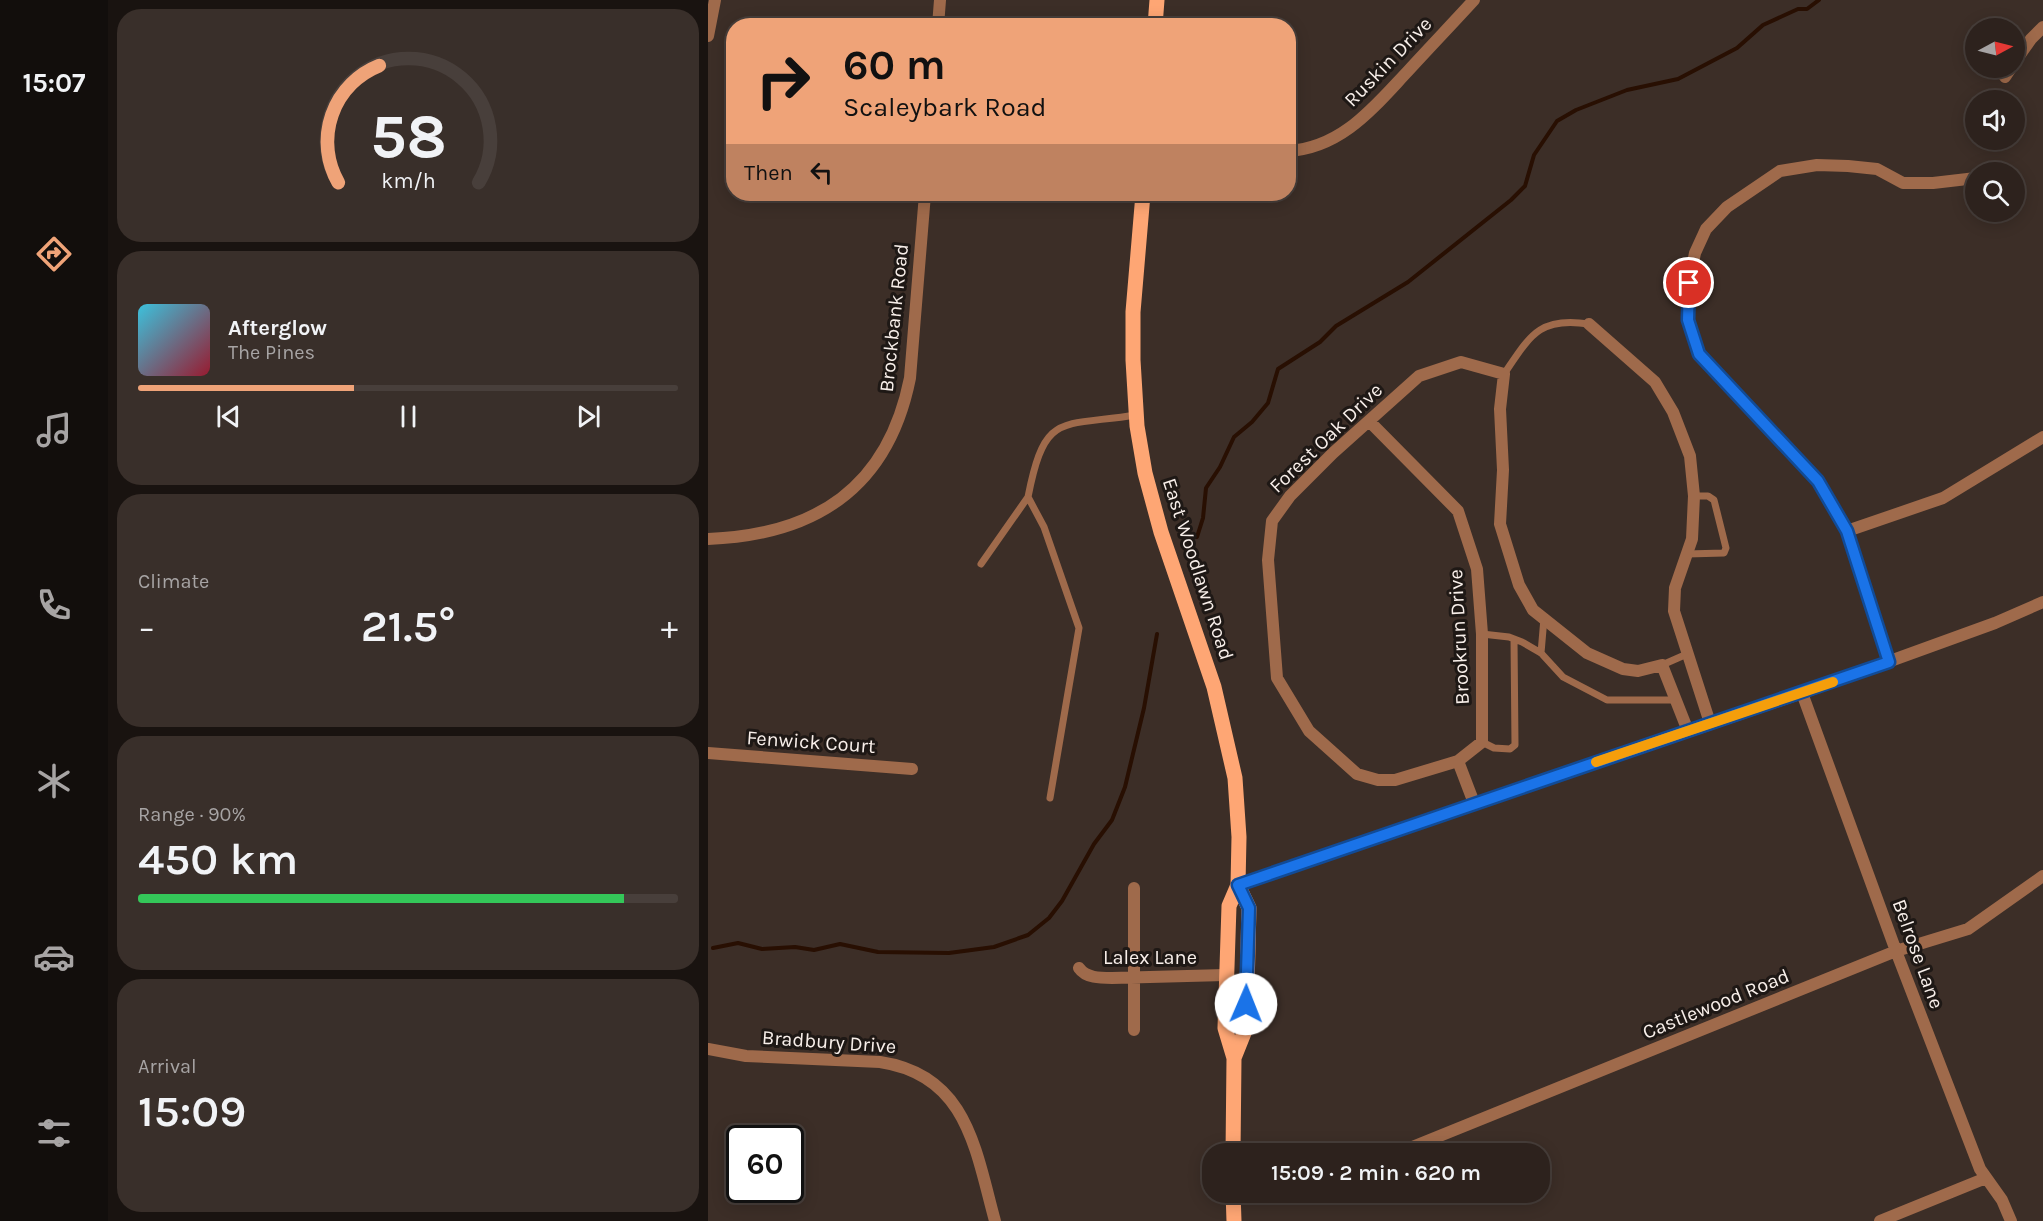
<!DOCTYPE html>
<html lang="en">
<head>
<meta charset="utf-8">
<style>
	body { margin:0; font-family:Karla,sans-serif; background:#392f2a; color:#f1f3f6; height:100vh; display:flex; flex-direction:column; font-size:22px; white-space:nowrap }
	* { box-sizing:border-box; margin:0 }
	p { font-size:20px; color:#a7a4a4 }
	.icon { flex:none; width:33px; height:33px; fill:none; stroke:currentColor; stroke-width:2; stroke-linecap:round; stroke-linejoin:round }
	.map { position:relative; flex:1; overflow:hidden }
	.side { display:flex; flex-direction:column; gap:9px; padding:9px; background:#191310; width:600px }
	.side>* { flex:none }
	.hud { position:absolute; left:18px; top:18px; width:570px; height:183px; border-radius:24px; box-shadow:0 3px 15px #0003,0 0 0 2px #483f3b; background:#efa378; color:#111; overflow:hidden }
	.needle { width:39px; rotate:83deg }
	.fabs { position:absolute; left:1257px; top:18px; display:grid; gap:12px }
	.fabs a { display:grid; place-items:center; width:60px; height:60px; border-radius:50%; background:#2d221d; box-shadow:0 3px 15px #0003,0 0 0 2px #483f3b; font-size:30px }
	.speed { position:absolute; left:18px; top:1125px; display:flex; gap:12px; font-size:30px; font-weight:700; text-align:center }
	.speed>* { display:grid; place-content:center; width:78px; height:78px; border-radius:50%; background:#2d221d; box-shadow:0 3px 15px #0003,0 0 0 2px #483f3b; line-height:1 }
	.speed .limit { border:3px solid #111; border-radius:9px; background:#fff; color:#111 }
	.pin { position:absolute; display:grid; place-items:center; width:51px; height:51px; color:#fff; margin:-26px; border:3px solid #fff; border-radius:50%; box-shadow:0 2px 6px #0007 }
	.me { position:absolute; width:66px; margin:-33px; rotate:1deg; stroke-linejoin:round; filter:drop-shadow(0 0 4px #0008) }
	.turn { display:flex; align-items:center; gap:21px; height:126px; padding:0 18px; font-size:27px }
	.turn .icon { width:78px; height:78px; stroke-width:2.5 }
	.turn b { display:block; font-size:42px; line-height:51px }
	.then { display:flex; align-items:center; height:57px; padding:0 18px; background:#0003; gap:12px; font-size:22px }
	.big { font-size:45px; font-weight:600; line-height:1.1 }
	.side .card { flex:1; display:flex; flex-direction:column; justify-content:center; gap:9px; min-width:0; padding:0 21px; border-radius:24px; background:#392f2a }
	.side .dial { align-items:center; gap:0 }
	.dial svg { height:156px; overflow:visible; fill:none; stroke:#483f3b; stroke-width:7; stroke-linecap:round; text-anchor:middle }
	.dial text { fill:#f1f3f6; stroke:none }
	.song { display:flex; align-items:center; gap:18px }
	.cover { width:72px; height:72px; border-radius:9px; background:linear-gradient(135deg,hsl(190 70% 55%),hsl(350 70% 35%)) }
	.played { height:6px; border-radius:3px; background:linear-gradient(90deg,#efa378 40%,#483f3b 40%) }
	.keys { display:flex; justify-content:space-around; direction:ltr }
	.heat { display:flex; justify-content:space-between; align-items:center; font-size:33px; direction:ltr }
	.charge { height:9px; border-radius:4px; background:linear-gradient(90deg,#34c759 90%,#483f3b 0) }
	.trip { position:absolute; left:494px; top:1143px; width:348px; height:60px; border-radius:24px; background:#2d221d; box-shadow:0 3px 15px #0003,0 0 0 2px #483f3b; font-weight:600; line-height:60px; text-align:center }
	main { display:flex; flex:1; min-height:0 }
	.menu { display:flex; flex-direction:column; width:108px; justify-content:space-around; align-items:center; background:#120e0c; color:#a7a4a4 }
	.menu .icon { width:42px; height:42px }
	.menu .selected { color:#efa378 }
	.menu b { font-size:27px; color:#f1f3f6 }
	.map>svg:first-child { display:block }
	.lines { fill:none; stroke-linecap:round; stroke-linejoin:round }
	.stream { stroke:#280f02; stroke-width:4 }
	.service { stroke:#9f6a4b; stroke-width:7 }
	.minor { stroke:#9f6a4b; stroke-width:12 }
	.tertiary { stroke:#9f6a4b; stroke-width:12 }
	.primary { stroke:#fea674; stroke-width:15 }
	.route-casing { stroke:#114b97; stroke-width:15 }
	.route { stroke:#1a73e8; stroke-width:10 }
	.slow { stroke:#f59e0b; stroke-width:10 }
	.labels { text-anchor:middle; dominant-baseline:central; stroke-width:6; stroke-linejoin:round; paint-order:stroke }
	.street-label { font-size:20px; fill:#f8efea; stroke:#1e1815 }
</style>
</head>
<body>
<main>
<nav class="menu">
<b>15:07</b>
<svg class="icon selected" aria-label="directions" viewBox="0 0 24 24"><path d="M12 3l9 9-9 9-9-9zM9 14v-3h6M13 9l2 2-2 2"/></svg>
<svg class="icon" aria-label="music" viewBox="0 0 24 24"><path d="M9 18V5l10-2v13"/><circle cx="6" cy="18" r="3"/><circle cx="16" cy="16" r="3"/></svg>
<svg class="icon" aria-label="phone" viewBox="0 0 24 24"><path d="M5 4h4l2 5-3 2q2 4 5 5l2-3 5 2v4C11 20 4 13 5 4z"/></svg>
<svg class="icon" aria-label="climate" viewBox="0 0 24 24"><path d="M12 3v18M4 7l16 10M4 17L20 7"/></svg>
<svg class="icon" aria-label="car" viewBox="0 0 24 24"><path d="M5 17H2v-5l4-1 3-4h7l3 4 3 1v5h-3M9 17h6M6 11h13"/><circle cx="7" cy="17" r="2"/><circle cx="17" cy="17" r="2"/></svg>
<svg class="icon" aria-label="filters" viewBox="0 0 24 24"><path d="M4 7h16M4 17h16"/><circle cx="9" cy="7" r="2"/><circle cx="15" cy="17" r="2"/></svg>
</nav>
<section class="side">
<div class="card dial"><svg viewBox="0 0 100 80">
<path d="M14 69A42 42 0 1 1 86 69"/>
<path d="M14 69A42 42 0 0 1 35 9" stroke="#efa378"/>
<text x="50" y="56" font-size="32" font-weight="700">58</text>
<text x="50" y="72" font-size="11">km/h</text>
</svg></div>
<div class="card">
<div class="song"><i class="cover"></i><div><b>Afterglow</b><p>The Pines</p></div></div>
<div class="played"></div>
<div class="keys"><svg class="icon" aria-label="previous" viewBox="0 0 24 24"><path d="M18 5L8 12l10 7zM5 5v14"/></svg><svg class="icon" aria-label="pause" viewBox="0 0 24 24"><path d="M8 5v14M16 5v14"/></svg><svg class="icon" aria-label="next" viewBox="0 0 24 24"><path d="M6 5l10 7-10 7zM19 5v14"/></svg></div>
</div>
<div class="card"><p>Climate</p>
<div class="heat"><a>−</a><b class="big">21.5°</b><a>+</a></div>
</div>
<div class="card"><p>Range · 90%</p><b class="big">450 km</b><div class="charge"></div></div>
<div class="card"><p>Arrival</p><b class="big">15:09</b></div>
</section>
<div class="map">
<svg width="1335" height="1221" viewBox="0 0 1335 1221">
	<rect width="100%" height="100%" fill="#3c2e27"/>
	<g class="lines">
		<path class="stream" d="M489 537 495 518 498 488 512 467 526 437 544 422 560 403 570 369 612 342 628 326 700 282 803 200 817 186 826 155 849 121 868 110 919 90 970 79 1029 48 1055 25 1090 9H1099L1111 0
			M5 948 30 943 54 949 87 947 106 950 132 944 170 952 241 953 286 947 320 935 341 918 354 901 386 844 404 820 417 787 436 708 449 634"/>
		<path class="service" d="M796 374C822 336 831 316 881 324
			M979 554 1016 553 1018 548 1006 500 1000 496H986
			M273 564 320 497
			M774 634 801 637 814 642 833 653 855 677 899 700H968
			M833 653 836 618
			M954 665 979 654
			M774 742 786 748 802 749 807 745 806 639
			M342 798 371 628 336 527 320 497C337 411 352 427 428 415"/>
		<path class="minor" d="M230 26 232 0
			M0 36 7 0
			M1306 63 1323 39 1335 27
			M1297 77 1303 68
			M580 151C634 148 666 107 700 71 722 47 744 24 766 0
			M881 324 947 382 965 412 982 456 986 496 984 539 967 588 966 611 1002 723
			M661 421 750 511 769 569 774 634V742L750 761 766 803
			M1139 531 1235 498 1335 437
			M0 539C108 535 180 488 202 378L217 194
			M1181 662 1139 531 1110 481 991 354 980 320 981 283 987 253 998 229 1019 207 1072 171 1109 165 1140 166 1169 169 1195 183H1225L1268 178
			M1094 693 1188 951 1272 1169 1294 1200 1303 1221
			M0 753 204 769
			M750 761 687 780H670L649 774 601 731 569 678 560 560 564 521 582 496 625 453 711 376 753 362 796 374 792 409 795 470 792 524 811 585 825 610 879 653 915 669 930 671 954 665 980 731
			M426 888V1030
			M371 968C378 978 392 978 404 978L517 975
			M0 1049 38 1056 172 1062C259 1075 267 1148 287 1221
			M687 1154 1188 951 1260 929 1335 876
			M525 1198 569 1192
			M1172 1221 1278 1178"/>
		<path class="tertiary" d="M530 885 1094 693 1287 623 1335 602"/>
		<path class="primary" d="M447 26 449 0
			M435 194 425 312V360L429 426 437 473 453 532 506 687 527 778 531 837 530 885 521 906 517 1028 526 1058 525 1154
			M526 1058 538 1028 541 908 530 885
			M525 1192 526 1221"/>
	</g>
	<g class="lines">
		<g class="route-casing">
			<path id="route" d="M538 1004 541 908 530 885 1181 662 1139 531 1110 481 991 354 980 320 981 283"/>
		</g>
		<use href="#route" class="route"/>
		<path class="slow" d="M888 762 1125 682"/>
	</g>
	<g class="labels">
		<g class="street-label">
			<text transform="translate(680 62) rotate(-46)">Ruskin Drive</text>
			<text transform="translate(186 318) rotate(-84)">Brockbank Road</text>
			<text transform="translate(618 438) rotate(-44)">Forest Oak Drive</text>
			<text transform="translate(490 569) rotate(72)">East Woodlawn Road</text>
			<text transform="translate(751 637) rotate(-93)">Brookrun Drive</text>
			<text transform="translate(103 742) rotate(4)">Fenwick Court</text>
			<text transform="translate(1210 954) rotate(70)">Belrose Lane</text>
			<text x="442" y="957">Lalex Lane</text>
			<text transform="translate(1008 1004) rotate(-22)">Castlewood Road</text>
			<text transform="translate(121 1042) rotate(4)">Bradbury Drive</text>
		</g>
	</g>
</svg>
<div class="fabs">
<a><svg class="needle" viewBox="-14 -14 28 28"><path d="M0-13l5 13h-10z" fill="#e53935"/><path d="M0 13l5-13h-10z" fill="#a7a4a4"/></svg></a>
<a><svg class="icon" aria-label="sound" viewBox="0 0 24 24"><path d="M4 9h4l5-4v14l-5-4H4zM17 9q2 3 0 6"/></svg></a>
<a><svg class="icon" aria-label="search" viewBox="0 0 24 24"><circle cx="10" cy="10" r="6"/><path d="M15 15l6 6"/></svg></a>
</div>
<div class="speed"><div class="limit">60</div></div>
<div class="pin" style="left:981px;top:283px;background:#d93025"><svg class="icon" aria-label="arrive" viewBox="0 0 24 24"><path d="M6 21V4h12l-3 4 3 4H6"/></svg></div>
<svg class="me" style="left:538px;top:1004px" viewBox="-20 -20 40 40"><circle r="19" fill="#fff"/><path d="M0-13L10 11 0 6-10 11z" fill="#1a73e8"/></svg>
<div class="trip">15:09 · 2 min · 620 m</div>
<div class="hud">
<div class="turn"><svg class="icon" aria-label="right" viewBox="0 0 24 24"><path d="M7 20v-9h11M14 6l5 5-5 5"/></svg><div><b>60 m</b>Scaleybark Road</div></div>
<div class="then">Then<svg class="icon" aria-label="left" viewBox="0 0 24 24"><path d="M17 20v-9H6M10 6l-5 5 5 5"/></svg></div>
</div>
</div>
</main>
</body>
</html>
